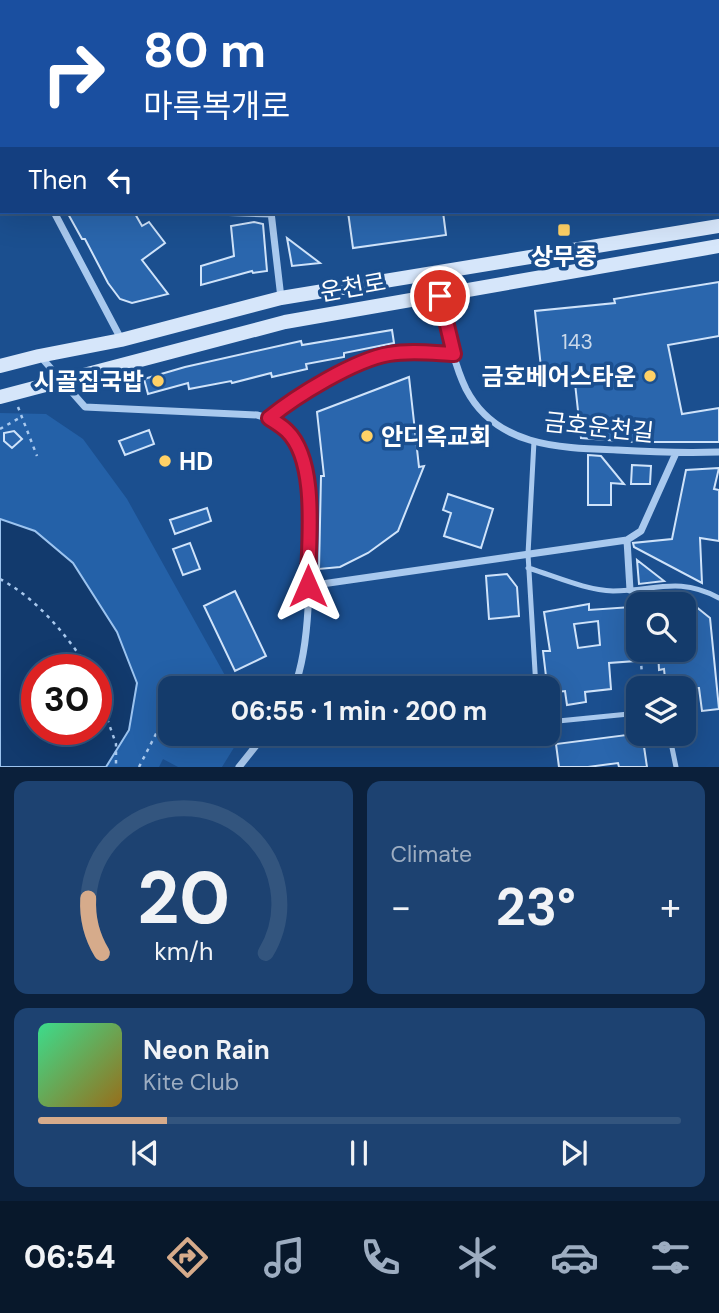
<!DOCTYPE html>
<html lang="en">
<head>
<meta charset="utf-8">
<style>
	body { margin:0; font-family:"DM Sans","Noto Sans KR",sans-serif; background:#1d4271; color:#f1f3f6; height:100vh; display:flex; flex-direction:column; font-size:26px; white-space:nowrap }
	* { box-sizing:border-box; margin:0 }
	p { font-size:23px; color:#9dadc1 }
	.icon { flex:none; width:38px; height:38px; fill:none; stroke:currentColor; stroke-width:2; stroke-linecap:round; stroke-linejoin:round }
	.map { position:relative; height:767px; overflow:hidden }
	.details { display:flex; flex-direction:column; gap:14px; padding:14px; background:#0b203b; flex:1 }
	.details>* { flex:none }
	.banner { position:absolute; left:0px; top:0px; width:719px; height:214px; box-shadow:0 7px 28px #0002,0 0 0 2px #33557e; background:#1a4fa0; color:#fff; overflow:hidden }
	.controls { position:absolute; left:626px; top:592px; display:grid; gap:14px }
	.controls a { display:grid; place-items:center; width:70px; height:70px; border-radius:14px; background:#143b6b; box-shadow:0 7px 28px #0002,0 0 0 2px #33557e; font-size:35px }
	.speed { position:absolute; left:21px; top:654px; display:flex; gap:14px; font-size:35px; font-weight:700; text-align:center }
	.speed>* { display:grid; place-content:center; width:91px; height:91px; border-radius:50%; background:#143b6b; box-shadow:0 7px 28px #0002,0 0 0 2px #33557e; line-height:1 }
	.speed .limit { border:10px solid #d22; background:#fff; color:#111 }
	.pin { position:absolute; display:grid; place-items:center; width:60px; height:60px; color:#fff; margin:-30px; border:4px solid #fff; border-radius:50%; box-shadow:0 2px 7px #0007 }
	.me { position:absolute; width:77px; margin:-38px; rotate:0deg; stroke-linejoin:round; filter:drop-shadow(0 0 5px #0008) }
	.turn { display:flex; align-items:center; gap:24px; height:147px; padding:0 28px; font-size:32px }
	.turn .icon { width:91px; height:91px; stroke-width:2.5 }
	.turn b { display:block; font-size:49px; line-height:60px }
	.then { display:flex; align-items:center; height:66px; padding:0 28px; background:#0003; gap:14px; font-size:26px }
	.big { font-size:52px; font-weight:700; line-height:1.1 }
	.details .widget { flex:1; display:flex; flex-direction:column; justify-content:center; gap:10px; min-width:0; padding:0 24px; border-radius:14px; background:#1d4271 }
	.details .dial { align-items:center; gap:0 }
	.dial svg { height:182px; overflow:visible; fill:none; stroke:#33557e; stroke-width:7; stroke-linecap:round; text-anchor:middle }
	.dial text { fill:#f1f3f6; stroke:none }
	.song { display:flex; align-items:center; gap:21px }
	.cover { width:84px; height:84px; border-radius:10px; background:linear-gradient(135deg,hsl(150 70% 55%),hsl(40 70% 35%)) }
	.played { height:7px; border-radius:4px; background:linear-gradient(90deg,#d6ab8b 20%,#33557e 20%) }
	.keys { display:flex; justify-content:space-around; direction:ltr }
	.heat { display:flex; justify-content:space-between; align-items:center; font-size:38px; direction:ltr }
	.details .tiles { flex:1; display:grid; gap:14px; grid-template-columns:1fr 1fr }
	.widget:last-child { grid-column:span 2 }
	.trip { position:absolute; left:158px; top:676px; width:402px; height:70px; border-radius:14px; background:#143b6b; box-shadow:0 7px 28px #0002,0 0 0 2px #33557e; font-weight:700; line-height:70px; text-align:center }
	.menu { display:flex; height:112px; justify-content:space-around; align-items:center; background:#08182b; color:#9dadc1 }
	.menu .icon { width:49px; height:49px }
	.menu .on { color:#d6ab8b }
	.menu b { font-size:32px; color:#f1f3f6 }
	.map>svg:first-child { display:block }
	.green { fill:#2461a8; fill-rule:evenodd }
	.water { fill:#123a6d; stroke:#9cc4f0; stroke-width:2; fill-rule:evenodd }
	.building { fill:#2a66ad; stroke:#cfe3fa; stroke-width:2; fill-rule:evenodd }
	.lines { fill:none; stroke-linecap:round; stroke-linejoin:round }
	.path { stroke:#a9c9ee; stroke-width:2.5; stroke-dasharray:3.5 5; stroke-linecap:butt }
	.lane { stroke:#a9c9ee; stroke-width:5 }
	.street { stroke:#a9c9ee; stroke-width:7 }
	.secondary { stroke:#d6e6fa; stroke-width:14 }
	.route-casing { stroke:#92132f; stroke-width:18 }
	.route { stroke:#e11d48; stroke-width:12 }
	.poi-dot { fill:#ffd166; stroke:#1b4f8f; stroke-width:2.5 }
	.labels { text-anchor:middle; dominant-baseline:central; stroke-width:7; stroke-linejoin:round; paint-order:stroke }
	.number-label { font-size:21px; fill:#cad9ea }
	.poi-label { font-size:24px; font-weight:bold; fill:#fff; stroke:#1b4f8f; text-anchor:end }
	.street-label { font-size:24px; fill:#fff; stroke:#1b4f8f }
</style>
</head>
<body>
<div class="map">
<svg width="719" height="767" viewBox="0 0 719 767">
	<rect width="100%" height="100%" fill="#1b4f8f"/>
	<path class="green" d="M0 413 46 414 83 439 127 499 232 688H170V733H243L222 767H178L163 759 159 767H0ZM37 670H96V730H37Z"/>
	<path class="water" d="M0 519 35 531 73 563 117 632 137 683 129 730 106 767H0ZM37 670H96V730H37Z"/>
	<path class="building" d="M67 212H134L142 226 149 222 165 243 142 260 168 294 132 303 120 299 108 283 85 239H82Z
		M348 212H443L446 235 353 248Z
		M254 222 263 224 267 271 253 273 252 271 201 285V266L234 256 231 226Z
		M287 238 320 263 292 266Z
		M719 282V336L668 345 682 414 719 408V442H634L581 438 574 374 542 377 535 311 615 303 614 299Z
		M392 330 394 343 344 353V357L306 364 307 369 272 377 271 373 232 383 231 381 189 389 188 383 148 394 144 379 185 367 301 341 302 345Z
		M409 377 419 467 424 466 398 531 368 553 340 567 319 569 321 476H324L317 412Z
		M149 430 154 444 125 455 119 441Z
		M14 431 22 439 12 448 4 441V433Z
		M588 455 601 456 624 484 611 483V505H588Z
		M632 465 651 466 650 484H631Z
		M719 468 714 489 719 490V541L700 538 702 583 634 547 633 543 672 539 686 470Z
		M448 494 493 509 481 548 444 536 451 513 443 510Z
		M207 508 211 521 175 534 170 520Z
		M190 543 200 569 183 575 173 549Z
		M637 560 664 581 639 584Z
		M507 574 517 587 519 616 489 619 486 576Z
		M235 591 266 656 235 671 204 606Z
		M684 597 710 618 719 709 702 711 699 688H666L664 669 659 670 658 649H684Z
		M589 604V610L631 607 636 661 609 663 611 689 585 692 586 702 567 705 565 691 548 693 543 651H550L544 612ZM598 621 600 645 578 648 574 624Z
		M642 733 647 767H619L618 763 588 767H559L556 744Z"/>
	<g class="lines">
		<path class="path" d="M18 407 37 456
			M0 429 21 417
			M0 579C39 600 65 634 90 670
			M635 601 639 639
			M640 649 643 688
			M96 687 116 744V767
			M139 767 159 728 170 723"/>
		<path class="lane" d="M534 441 528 554 536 688
			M528 568C555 576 585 590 613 591 655 591 678 576 719 598
			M548 722 639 713
			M340 733 387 738 434 733
			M669 733 676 767"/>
		<path class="street" d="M31 0 32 2
			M104 0 105 2
			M246 0V2
			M179 2 180 0
			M0 85 2 91
			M0 135 2 134
			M54 212 121 339
			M215 212 271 214
			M271 212 281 298
			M440 296C447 326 452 360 466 389 496 447 560 448 617 450 651 452 685 453 719 452
			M40 356 85 407 257 415C290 423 302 450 308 480 308 540 315 634 294 688
			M269 418C296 395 354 360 389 354 410 350 433 353 454 354
			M627 540 630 590
			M308 586 627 540 641 531 676 453
			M239 767 266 733"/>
		<path class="secondary" d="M0 366 39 356 121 340 281 298 719 226
			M0 397 285 322 719 246"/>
	</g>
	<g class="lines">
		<g class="route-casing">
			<path id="route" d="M308 586C308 544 319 462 287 431 282 426 275 422 269 418 296 396 354 360 389 354 410 350 433 353 454 354L440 296"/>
		</g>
		<use href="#route" class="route"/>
	</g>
	<g class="poi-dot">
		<rect x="557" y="223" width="14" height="14" rx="3.5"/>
		<circle cx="650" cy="376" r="7"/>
		<circle cx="158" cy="381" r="7"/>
		<circle cx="367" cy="436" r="7"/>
		<circle cx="165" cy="461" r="7"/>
	</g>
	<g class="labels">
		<g class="number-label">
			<text x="577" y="342">143</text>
		</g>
		<g class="poi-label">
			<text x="564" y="256" text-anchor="middle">상무중</text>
			<text x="636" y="376">금호베어스타운</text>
			<text x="144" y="381">시골집국밥</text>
			<text x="381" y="436" text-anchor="start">안디옥교회</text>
			<text x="179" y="461" text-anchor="start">HD</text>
		</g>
		<g class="street-label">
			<text transform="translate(353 287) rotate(-10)">운천로</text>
			<text transform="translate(599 427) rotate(6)">금호운천길</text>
		</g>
	</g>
</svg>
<div class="controls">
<a><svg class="icon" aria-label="search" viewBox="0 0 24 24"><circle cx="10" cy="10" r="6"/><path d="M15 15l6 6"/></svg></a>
<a><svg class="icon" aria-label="layers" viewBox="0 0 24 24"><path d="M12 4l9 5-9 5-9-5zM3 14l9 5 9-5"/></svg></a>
</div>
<div class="speed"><div class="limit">30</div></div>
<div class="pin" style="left:440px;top:296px;background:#d93025"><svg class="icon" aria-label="arrive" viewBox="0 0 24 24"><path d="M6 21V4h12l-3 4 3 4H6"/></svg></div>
<svg class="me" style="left:308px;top:586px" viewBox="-20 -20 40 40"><path d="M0-17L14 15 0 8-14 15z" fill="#e11d48" stroke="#fff" stroke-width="4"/></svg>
<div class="trip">06:55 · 1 min · 200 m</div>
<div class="banner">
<div class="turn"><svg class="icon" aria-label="right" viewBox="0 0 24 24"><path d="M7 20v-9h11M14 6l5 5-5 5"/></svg><div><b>80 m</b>마륵복개로</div></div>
<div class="then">Then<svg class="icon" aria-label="left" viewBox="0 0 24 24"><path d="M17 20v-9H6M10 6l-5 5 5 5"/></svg></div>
</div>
</div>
<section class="details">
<div class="tiles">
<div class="widget dial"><svg viewBox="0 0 100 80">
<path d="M14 69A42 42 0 1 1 86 69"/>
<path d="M14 69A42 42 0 0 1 8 45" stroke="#d6ab8b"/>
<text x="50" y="56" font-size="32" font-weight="700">20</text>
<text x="50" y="72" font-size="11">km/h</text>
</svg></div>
<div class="widget"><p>Climate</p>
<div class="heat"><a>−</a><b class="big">23°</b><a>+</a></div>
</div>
<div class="widget">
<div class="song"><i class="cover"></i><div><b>Neon Rain</b><p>Kite Club</p></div></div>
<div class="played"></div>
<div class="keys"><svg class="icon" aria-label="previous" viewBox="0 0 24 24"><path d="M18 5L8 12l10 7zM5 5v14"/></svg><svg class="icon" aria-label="pause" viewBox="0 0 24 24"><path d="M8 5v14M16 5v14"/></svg><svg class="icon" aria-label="next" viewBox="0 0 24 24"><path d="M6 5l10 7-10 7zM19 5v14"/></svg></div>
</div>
</div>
</section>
<nav class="menu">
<b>06:54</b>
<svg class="icon on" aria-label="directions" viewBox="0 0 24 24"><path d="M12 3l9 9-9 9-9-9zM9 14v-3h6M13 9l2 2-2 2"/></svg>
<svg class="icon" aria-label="music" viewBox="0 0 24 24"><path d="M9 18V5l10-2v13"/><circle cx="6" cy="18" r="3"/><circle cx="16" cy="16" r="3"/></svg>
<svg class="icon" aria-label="phone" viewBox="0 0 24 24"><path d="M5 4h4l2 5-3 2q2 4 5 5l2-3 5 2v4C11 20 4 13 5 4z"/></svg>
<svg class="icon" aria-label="climate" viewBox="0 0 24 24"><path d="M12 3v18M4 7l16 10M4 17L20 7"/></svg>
<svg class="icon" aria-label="car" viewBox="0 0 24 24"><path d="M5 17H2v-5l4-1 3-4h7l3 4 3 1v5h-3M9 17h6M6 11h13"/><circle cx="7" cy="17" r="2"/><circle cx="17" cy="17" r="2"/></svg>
<svg class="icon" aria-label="filters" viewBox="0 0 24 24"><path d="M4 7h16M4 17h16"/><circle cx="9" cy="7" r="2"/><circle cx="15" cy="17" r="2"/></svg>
</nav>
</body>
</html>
